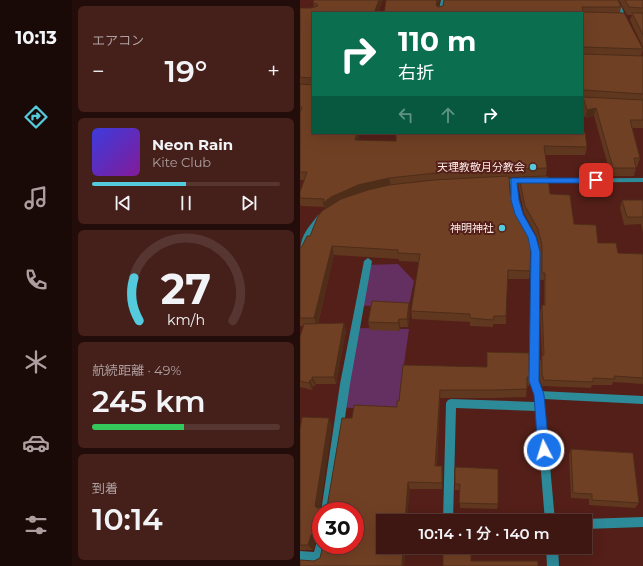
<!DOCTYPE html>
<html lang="ja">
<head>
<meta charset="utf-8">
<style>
	body { margin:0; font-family:Montserrat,"Noto Sans JP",sans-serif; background:#45201b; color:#f1f3f6; height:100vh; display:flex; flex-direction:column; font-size:15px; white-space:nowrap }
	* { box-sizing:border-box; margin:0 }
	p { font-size:13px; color:#ad9f9f }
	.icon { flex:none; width:22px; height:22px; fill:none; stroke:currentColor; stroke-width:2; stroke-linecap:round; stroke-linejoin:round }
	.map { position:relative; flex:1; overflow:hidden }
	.sheet { display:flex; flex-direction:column; gap:6px; padding:6px; background:#220d0a; width:228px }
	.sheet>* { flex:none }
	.banner { position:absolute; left:12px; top:12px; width:271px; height:122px; border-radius:0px; box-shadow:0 4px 16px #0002,0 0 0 1px #573632; background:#0b6e4f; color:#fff; overflow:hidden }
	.speed { position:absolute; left:12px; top:502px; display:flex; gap:8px; font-size:20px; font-weight:700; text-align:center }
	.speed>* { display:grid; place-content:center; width:52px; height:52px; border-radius:50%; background:#3e1712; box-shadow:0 4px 16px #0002,0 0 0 1px #573632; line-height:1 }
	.speed .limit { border:6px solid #d22; background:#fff; color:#111 }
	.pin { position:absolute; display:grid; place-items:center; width:34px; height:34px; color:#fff; margin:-17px; border-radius:8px; box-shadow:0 2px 6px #0006 }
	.me { position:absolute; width:44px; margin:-22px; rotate:355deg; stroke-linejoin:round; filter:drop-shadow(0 0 3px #0008) }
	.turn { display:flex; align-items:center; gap:14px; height:84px; padding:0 20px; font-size:18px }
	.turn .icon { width:52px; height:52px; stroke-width:2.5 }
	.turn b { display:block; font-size:28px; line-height:34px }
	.lanes { display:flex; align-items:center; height:38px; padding:0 20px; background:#0003; justify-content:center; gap:20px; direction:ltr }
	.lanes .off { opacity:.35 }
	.big { font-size:30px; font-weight:600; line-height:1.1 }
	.sheet .widget { flex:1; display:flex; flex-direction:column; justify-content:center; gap:6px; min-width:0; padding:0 14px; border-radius:6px; background:#45201b }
	.sheet .dial { align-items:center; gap:0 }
	.dial svg { height:104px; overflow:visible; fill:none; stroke:#573632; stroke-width:7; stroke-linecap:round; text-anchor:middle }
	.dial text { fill:#f1f3f6; stroke:none }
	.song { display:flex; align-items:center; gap:12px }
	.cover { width:48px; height:48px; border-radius:6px; background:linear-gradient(135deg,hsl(240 70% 55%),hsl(290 70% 35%)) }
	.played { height:4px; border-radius:2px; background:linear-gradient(90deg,#54cadd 50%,#573632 50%) }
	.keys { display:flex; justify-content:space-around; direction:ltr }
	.heat { display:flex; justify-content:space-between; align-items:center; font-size:22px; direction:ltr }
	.charge { height:6px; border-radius:3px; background:linear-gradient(90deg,#34c759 49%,#573632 0) }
	.trip { position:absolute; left:76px; top:514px; width:216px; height:40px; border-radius:0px; background:#3e1712; box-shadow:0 4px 16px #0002,0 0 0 1px #573632; font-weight:600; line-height:40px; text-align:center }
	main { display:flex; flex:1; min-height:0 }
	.menu { display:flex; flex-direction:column; width:72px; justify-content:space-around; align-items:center; background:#190907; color:#ad9f9f }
	.menu .icon { width:28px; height:28px }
	.menu .active { color:#54cadd }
	.menu b { font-size:18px; color:#f1f3f6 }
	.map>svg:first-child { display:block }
	.green { fill:#643061 }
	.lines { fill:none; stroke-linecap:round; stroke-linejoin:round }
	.service { fill:#2d8a99; fill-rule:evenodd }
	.minor { fill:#2d8a99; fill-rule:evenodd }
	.wall { fill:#60371f }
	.shaded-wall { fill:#4e2d19 }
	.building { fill:#704024; stroke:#4e2d19 }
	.route { fill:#1a73e8; stroke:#114b97 }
	.poi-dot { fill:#54cadd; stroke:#531f18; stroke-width:1.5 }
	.labels { text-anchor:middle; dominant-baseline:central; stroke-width:4; stroke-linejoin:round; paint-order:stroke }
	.poi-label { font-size:11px; fill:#fee9e5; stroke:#531f18; text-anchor:end }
</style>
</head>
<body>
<main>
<nav class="menu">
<b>10:13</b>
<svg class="icon active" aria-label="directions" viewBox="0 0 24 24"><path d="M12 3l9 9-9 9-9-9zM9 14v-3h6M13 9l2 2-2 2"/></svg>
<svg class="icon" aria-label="music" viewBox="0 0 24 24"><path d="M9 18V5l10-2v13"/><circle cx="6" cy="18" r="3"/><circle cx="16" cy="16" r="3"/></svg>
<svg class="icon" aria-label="phone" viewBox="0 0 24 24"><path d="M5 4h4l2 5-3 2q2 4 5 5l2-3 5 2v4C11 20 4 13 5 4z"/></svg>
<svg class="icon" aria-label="climate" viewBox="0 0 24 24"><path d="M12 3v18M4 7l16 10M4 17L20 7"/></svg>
<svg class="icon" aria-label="car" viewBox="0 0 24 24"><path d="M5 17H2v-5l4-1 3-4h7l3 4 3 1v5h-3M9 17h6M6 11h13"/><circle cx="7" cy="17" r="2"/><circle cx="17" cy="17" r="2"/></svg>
<svg class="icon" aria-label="filters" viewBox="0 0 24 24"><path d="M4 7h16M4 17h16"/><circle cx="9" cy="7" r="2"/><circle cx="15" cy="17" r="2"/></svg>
</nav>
<section class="sheet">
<div class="widget"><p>エアコン</p>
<div class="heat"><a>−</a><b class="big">19°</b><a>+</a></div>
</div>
<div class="widget">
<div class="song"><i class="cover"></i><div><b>Neon Rain</b><p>Kite Club</p></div></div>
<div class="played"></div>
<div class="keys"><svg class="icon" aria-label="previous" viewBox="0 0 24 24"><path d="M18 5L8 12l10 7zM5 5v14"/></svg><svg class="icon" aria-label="pause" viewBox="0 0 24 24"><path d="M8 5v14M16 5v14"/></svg><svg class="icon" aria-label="next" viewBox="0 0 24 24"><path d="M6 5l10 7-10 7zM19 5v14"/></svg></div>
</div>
<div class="widget dial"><svg viewBox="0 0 100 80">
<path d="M14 69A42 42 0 1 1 86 69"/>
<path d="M14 69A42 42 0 0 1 10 36" stroke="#54cadd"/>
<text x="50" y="56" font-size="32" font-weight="700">27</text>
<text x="50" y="72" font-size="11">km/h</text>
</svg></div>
<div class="widget"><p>航続距離 · 49%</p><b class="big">245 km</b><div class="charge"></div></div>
<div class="widget"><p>到着</p><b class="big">10:14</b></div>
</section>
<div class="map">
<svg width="343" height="566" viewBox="0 0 343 566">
	<rect width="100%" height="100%" fill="#531f18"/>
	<path class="green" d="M98 264 114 281 109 305 57 306 65 265Z
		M55 328 109 329 97 412 41 407Z"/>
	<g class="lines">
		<path class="service" d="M211 178H215L216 180 219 200 223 214 236 237 239 252V381L244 395 242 398 239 399 236 398 229 381 231 252 228 237 215 214 211 200 210 180Z
			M68 258 72 261 50 384 31 511 21 512 40 384 64 261Z
			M21 539V545H27L23 562 19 564 0 563V551L14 552 17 541Z"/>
		<path class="minor" d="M141 0H145L142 13H138Z
			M314 0H318L329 23V24L325 23Z
			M343 178V182L200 183 197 181 200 179Z
			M21 214 25 217 10 236 4 255 0 258C0 236 5 232 18 215Z
			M239 391 343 396V404L244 399 255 521H245L236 411 156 408 153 521H143L146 403 148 400 151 399 235 402 234 395 236 392Z
			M343 517V527L285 529V521H281L285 519Z
			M246 547H258L259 566H247Z"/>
	</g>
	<path class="wall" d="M14 0H83L78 13H13V133L59 140 287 147 285 155H245L247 168 246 176 250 194 274 224 298 243 318 253 343 254V384L313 382 312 385H292L291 388 242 386 240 381V362L242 355 240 312 242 305H244V280H240V252L237 237 224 213 218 184 219 177H209L210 192 230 271 229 279H207L206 324H193V327L170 326V322L112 319 111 311 119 262 99 261V259L34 255 18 324 44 323 46 331 36 384H16L15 386H13L12 390 0 387V337L3 326H0V248L2 246 10 236 25 210 24 207 1 206 0 204V192L4 180H0V8H11L14 7 13 3Z
		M319 0H343V47L330 20 332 15H327Z
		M138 7H321L320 13 343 49 341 56H343V128H332L340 158 337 167H336V168L334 176H311L294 116 285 118 282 107 283 99 282 98V13Z
		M322 200H343V233L341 224 324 225 320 208Z
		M109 303 110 311 108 327H100V331L70 330 68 322Z
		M103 365 229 373 231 377 229 386 227 385 226 397 195 398H140L137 466 143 473 142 489H110L83 547H106L104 566 14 561 55 545 21 511V542L19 539 16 541 13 550H0V429L32 425 20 507H27L52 418 97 407 99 401Z
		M271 449 339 503 335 508 289 505V499L271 498 269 455Z
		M155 467 198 504 197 509 160 508V490H155Z"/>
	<path class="shaded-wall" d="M79 0H83L78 13H74Z
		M137 0H140L137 13 136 5Z
		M296 108 294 116 285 118 287 110Z
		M57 133H60L57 149 55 140Z
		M89 178 91 186 25 211 23 203 31 197 58 185Z
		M32 246 34 255 17 326 14 318Z
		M109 303 110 311 108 327 107 319Z
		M99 319 100 327V331L98 323Z
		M44 323 46 331 36 384 34 377Z
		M12 377 16 384 15 386 12 380Z
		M10 380 13 386 12 390 9 383Z
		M140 390V398L136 473 135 466Z
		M29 418 32 425 20 512 15 506Z
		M142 466 143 473 142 489Z
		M108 482 110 489 107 521H105Z
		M17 532 19 539 16 541 13 550 8 545 11 535Z
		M103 547H106L104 566H102Z"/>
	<path class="building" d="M14 0H79L74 13H13V133H57L55 140 96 141V133H282V132H285L287 147 244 146 247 168 154 171 89 178 58 185 31 197 23 203 24 199 0 198V192L7 172H0V113L2 107H0V84L12 85 11 78 0 77V8H11L18 6 17 4 13 3Z
		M86 0H137L136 5 138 7 143 6 144 0H318L321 7H282L283 12 324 13 343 49 283 47 282 49V13H84Z
		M325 0H343V8L329 7Z
		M332 13H343V35Z
		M282 51V54L343 56V94L284 90 282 93Z
		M283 97 343 100V120H330L340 158H334L336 168H313L296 108 287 110Z
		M209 176 210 192 214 206 228 229 231 244 230 271 208 270 206 316H194L193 320 170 318V314L111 311 120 254 98 253V250L32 246 14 318H0V248L2 246 7 236H10L18 216 22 211 41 199 68 190 89 185 134 180Z
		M248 176 250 194 270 195 274 224 296 225 298 243H316L318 253 343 254V378L314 376 315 379 293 378V382L244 380 242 374V355H244L242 305H245V273H242V245L238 229 225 206 219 177Z
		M322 200H343V217H327Z
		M72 301 109 303 107 319H99L98 323 68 322Z
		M44 323 34 377H12V380H10L9 383 0 381V337L4 324Z
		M187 352 229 353V373L231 377H227V389L196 390H140L135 466H142V483L108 482 105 521H83V547H103L102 566H0V560L14 561 20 558 23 545H55V511H21V538H18L17 532 11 535 8 545H0V429L2 417 29 418 15 506 17 508 27 507 42 418H52L54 405 97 407V401H99L103 365 187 367Z
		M271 449 333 453 339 503 292 500V494L273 493Z
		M155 467 198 469V504L159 503 160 484H155Z
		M150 547H171V561H238V566H143V553H150Z"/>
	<path class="route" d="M211 178H296L300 180 296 183H217L219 200 223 214 236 237 240 252 239 381 244 395 249 450 248 453 244 455 240 453 238 450 234 395 229 381 231 252 228 237 215 214 211 200Z"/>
	<g class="poi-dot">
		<circle cx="233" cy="167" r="4"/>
		<circle cx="202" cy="228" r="4"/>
	</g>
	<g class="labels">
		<g class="poi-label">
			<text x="225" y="167">天理教敬月分教会</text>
			<text x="194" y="228">神明神社</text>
		</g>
	</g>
</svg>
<div class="speed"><div class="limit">30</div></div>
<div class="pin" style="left:296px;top:180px;background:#d93025"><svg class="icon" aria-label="arrive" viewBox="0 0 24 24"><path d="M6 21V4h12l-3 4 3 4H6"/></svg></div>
<svg class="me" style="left:244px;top:450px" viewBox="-20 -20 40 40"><circle r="17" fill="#1a73e8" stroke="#fff" stroke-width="3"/><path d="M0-11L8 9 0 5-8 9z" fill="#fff"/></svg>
<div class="trip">10:14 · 1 分 · 140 m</div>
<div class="banner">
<div class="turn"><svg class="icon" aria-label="right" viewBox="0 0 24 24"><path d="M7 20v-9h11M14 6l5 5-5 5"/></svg><div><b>110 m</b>右折</div></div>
<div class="lanes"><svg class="icon off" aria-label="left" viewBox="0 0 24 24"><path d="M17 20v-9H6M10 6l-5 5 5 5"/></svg><svg class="icon off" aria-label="ahead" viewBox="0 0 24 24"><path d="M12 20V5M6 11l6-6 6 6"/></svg><svg class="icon" aria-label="right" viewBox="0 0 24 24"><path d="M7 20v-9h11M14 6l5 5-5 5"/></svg></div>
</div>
</div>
</main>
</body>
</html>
